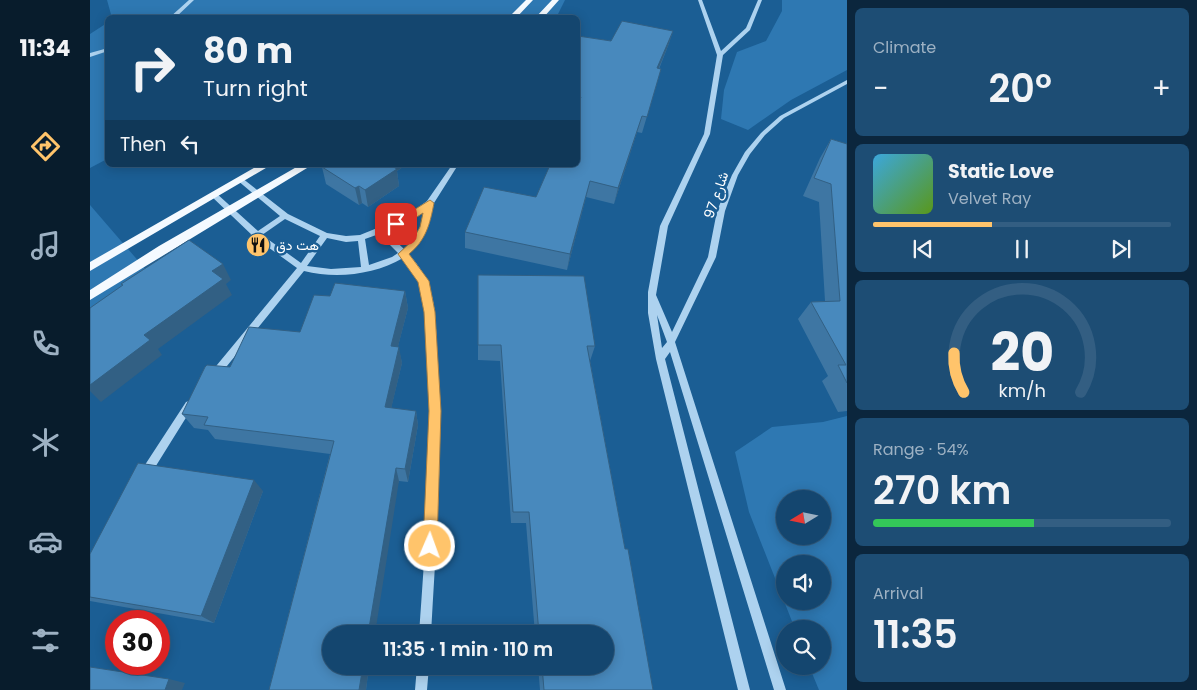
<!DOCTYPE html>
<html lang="en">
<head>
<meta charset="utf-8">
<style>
	body { margin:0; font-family:Poppins,Vazirmatn,sans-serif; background:#1d4d74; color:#f1f3f6; height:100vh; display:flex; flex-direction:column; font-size:19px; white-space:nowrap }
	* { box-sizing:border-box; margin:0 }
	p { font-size:16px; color:#9db1c3 }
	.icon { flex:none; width:28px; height:28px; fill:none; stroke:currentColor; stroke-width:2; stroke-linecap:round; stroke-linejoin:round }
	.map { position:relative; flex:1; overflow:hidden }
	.details { display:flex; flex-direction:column; gap:8px; padding:8px; background:#0b263d; width:350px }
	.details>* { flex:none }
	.hud { position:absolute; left:15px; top:15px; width:475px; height:152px; border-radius:8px; box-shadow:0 2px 12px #0003,0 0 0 1px #335e82; background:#14466f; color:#f1f3f6; overflow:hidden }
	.needle { width:32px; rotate:260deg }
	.controls { position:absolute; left:686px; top:490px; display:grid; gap:10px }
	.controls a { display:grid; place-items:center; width:55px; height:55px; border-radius:50%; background:#14466f; box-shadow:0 2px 12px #0003,0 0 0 1px #335e82; font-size:25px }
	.speed { position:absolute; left:15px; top:610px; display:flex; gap:10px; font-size:25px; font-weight:700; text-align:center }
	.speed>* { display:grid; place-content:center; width:65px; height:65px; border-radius:50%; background:#14466f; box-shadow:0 2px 12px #0003,0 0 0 1px #335e82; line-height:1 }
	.speed .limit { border:8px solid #d22; background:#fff; color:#111 }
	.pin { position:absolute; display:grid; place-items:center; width:42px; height:42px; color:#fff; margin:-21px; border-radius:10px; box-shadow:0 2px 8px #0006 }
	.me { position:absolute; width:55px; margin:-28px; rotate:2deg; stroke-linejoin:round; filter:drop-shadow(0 0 4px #0008) }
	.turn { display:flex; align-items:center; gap:18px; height:105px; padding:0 15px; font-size:22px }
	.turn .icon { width:65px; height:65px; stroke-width:2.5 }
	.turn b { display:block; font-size:35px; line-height:42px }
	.then { display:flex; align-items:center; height:48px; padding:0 15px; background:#0003; gap:10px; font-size:19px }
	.big { font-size:38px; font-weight:600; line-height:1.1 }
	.details .card { flex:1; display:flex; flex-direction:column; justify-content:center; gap:8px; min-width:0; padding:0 18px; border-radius:8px; background:#1d4d74 }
	.details .dial { align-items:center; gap:0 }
	.dial svg { height:130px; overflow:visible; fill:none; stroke:#335e82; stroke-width:7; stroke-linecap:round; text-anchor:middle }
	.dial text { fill:#f1f3f6; stroke:none }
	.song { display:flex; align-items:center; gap:15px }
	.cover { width:60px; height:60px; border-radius:8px; background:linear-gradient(135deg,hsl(200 70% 55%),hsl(90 70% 35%)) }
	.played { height:5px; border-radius:2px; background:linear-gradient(90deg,#ffc46b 40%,#335e82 40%) }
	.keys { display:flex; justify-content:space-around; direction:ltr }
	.heat { display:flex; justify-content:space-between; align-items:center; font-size:28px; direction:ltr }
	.charge { height:8px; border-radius:4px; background:linear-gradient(90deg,#34c759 54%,#335e82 0) }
	.trip { position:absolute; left:232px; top:625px; width:292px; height:50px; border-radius:25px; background:#14466f; box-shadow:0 2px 12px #0003,0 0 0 1px #335e82; font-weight:600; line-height:50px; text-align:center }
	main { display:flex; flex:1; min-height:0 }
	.menu { display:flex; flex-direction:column; width:90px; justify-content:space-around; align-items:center; background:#081c2c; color:#9db1c3 }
	.menu .icon { width:35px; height:35px }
	.menu .on { color:#ffc46b }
	.menu b { font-size:22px; color:#f1f3f6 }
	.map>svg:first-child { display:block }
	.green { fill:#2e78b2; fill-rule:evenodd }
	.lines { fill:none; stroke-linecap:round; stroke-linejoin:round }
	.minor { fill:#add2ef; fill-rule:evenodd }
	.major { fill:#f5faff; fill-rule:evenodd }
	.wall { fill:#3e76a3 }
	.shaded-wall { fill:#326084 }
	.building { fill:#4889bd; stroke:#326084 }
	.route { fill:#ffc46b; stroke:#a67f46 }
	.labels { text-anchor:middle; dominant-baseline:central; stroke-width:5; stroke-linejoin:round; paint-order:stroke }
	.street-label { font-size:14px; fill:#fff; stroke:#1b5e94 }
	.poi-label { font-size:14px; fill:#fff; stroke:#1b5e94; text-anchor:start }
</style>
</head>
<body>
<main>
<nav class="menu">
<b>11:34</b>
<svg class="icon on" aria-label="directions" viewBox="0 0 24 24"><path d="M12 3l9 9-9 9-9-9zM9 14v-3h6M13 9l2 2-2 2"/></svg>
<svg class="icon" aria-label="music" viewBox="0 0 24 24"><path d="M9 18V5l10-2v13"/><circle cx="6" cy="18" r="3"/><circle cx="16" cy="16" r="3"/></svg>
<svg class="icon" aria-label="phone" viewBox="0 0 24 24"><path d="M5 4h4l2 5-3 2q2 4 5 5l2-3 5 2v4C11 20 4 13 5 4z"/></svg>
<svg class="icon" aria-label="climate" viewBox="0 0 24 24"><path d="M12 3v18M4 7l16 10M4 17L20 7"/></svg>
<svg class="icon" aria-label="car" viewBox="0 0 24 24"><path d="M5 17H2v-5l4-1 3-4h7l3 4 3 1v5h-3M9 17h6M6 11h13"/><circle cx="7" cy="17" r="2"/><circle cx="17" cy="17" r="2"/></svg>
<svg class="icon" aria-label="filters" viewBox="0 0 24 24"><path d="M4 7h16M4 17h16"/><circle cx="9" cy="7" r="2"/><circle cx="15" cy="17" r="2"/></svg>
</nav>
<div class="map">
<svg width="757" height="690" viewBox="0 0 757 690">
	<rect width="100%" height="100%" fill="#1b5e94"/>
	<path class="green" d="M17 0H475L466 18H22Z
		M692 0H757V70L701 100 658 130 631 119 634 90 647 52 676 41 692 11Z
		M17 23V159L0 168V34Z
		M0 205 57 271 0 320Z
		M757 416V690H729L719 666H732V629H705L659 512 645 452 682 427 733 422ZM695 499H732V536H695ZM695 564H732V601H695Z"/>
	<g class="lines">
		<path class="minor" d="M99 0H104L85 18H79Z
			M608 0H612L631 51 656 28 668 0H672L660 30 633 55 620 134 578 226 566 295 582 332 618 257 627 211 642 175 655 152 671 133 690 116 757 80V84L694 118 675 135 660 154 648 175 635 211 626 257 585 342 696 690H684L580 352 575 359 660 690H648L566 359 558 313V292L570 226 614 134 627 55ZM567 315 577 342 572 348Z
			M18 48V51L0 57V53Z
			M362 165H368L344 203 339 223 333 237 329 244 318 254C327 263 335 274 339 286 347 308 346 334 347 357 354 449 346 542 341 634H329C337 524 344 419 336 310 333 288 327 274 313 258 284 275 246 279 214 271L128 377 125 378 122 377 120 374 122 371 207 268 164 237 120 195 124 193H126L168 231 190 216 147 180 150 178H152L198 214 237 233 256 236 270 235 317 216 337 201ZM335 211C331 227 326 238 314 249L295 231 323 220ZM195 219 230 236 211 263 172 235ZM289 234 308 253 302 257 279 265 275 239ZM237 238 256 242 268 241 271 267 241 269 217 266Z
			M99 401 102 402 104 405 102 408 59 477 55 479 51 477 50 474 51 471 96 402Z
			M327 666H339L337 690H325Z"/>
		<path class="major" d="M436 0H443L426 18H418Z
			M462 0H469L453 18H445Z
			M169 165H181L0 271V262Z
			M210 165H222L0 300V290L69 246Z"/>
	</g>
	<path class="wall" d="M583 31 578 46 569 69H571L552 133 547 132 524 204 496 197 477 270 375 248V232L446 197 488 165V36L521 41Z
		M741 139 757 144V411L748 412 732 381 738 376 708 319 721 302 735 301 729 202 713 196 730 158Z
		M236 165H316L307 171 309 186 278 207 272 203 269 205 236 184 232 167Z
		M315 291 318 308 308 346 312 363 301 408 326 411 328 425 318 482 309 481 241 666H279L276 690H179L240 454 125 439 118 430 104 428 92 414 140 367 210 332 240 296Z
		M388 291 505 346 500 361 535 549 563 690H450L448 666H516V634H445L436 523H421L410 361 388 360Z
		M173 491 124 623 0 601V554Z"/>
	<path class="shaded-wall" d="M583 31 578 46 562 84 567 68Z
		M552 116 547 132 524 204 528 188Z
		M295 165H316L307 171 309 186 278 207 275 190Z
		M500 181 496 197 477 270 480 254Z
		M269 186 272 203 269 205 265 188Z
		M133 264 141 280 136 284 142 295 68 349 72 355 11 402 0 391V385L122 271Z
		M315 291 318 308 304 362 301 346Z
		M309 347 312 363 298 422 295 407Z
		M326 411 328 425 318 482 315 469Z
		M306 468 309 481 285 634H278Z
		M164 480 173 491 124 623 111 616Z
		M273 666H279L276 690H269Z
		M79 679 95 683 92 690H75Z"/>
	<path class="building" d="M532 21 583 31 567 68 571 69 557 117 552 116 528 188 500 181 480 254 375 232 394 187 446 197 460 165H488V105L491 97 488 96V36L521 41Z
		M741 139 757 144V383L748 365H756L721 302 750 301 741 184 724 178Z
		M236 165H300L307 169 275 190 269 186 265 188 232 167Z
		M99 240 133 264 122 271 133 279 54 335 60 340 0 385V308L33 285 31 284Z
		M388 275 494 276 505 346H497L535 549H538L563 690H454L452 666H516V634H449L439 512H423L411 345H388Z
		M245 283 315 291 301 346 309 347 295 407 326 411 315 469 306 468 278 634H241V666H273L269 690H179L244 441 114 425 118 417 92 414 115 367 117 365 140 367 159 327 210 332 224 295 240 296Z
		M48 463 164 480 111 616 0 597V554Z
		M0 667 79 679 75 690H0Z"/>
	<path class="route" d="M340 200 344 203C340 224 336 240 319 254L339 281 345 312 351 411 347 546 345 551 340 553 335 551 333 546 339 411 334 312 328 282 308 254 322 241 330 227 333 213C324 219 316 224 306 228L301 224Z"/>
	<defs>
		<g id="restaurant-disc" transform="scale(1.25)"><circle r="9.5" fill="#ffc46b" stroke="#1b5e94"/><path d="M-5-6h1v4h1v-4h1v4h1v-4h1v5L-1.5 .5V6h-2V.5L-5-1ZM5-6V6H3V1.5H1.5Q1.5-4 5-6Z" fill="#111"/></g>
	</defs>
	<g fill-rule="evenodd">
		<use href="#restaurant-disc" x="168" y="245"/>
	</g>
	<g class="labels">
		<g class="street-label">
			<text transform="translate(626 195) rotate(-71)">شارع 97</text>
		</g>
		<g class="poi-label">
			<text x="186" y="245">هت دق</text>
		</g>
	</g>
</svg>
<div class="controls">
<a><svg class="needle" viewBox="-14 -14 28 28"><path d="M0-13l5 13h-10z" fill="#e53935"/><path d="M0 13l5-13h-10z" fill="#9db1c3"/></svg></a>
<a><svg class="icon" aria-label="sound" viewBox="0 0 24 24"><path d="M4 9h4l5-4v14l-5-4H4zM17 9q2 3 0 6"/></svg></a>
<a><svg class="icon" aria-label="search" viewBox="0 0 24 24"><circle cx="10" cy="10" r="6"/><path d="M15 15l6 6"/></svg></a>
</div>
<div class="speed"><div class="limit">30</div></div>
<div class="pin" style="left:306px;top:224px;background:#d93025"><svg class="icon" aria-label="arrive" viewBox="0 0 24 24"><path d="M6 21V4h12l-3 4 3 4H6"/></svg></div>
<svg class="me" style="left:340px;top:546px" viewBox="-20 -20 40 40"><circle r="17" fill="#ffc46b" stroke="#fff" stroke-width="3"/><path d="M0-11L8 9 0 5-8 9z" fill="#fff"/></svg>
<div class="trip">11:35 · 1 min · 110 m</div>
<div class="hud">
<div class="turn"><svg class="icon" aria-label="right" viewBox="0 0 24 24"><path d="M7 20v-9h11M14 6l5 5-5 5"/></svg><div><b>80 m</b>Turn right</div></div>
<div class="then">Then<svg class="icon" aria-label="left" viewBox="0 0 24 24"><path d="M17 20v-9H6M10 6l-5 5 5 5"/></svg></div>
</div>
</div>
<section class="details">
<div class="card"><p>Climate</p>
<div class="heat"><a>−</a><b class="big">20°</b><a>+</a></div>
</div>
<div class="card">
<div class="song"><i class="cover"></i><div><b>Static Love</b><p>Velvet Ray</p></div></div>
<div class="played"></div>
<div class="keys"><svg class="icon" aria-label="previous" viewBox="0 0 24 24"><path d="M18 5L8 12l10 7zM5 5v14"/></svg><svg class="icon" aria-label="pause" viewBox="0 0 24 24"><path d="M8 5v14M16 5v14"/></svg><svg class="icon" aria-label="next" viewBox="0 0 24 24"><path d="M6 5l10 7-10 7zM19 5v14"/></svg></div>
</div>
<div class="card dial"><svg viewBox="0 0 100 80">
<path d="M14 69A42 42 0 1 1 86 69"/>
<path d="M14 69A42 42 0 0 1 8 45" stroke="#ffc46b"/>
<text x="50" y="56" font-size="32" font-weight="700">20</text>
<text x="50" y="72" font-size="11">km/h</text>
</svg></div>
<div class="card"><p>Range · 54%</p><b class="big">270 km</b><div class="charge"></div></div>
<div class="card"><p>Arrival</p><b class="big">11:35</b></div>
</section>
</main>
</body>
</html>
